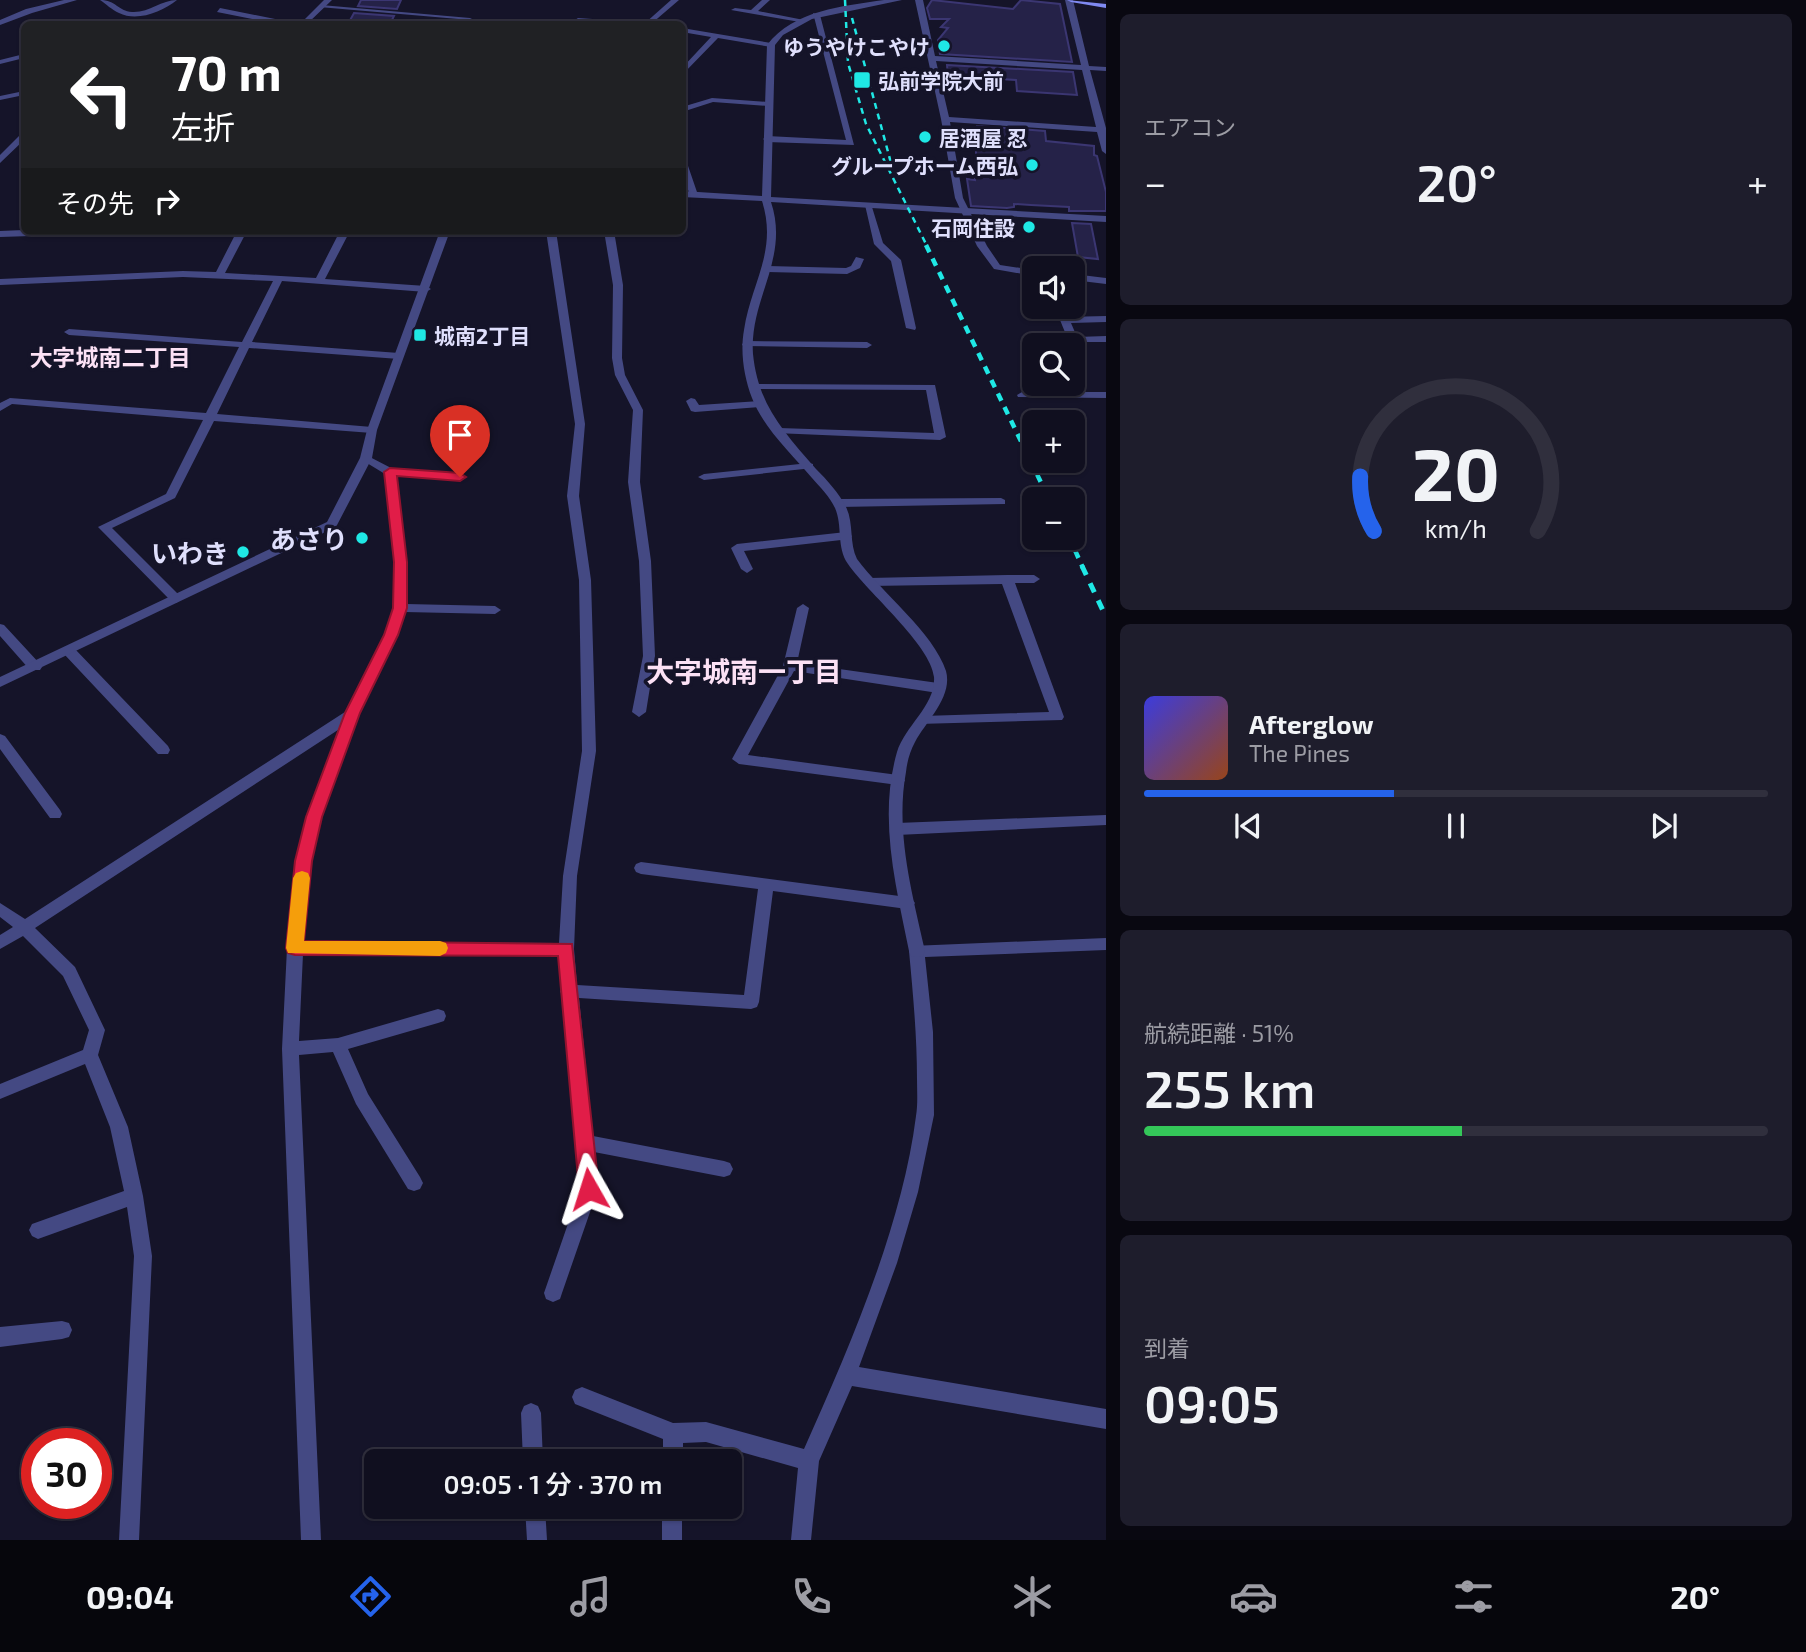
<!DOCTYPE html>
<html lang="ja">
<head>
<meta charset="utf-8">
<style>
	body { margin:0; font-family:"Exo 2","Noto Sans JP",sans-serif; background:#1e1d2c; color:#f1f3f6; height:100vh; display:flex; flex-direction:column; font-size:26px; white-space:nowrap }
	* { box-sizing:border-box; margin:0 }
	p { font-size:23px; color:#9c9ca4 }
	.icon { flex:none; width:38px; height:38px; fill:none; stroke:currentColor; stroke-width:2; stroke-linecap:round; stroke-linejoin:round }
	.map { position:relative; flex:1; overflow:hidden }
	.drawer { display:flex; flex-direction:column; gap:14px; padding:14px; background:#090811; width:700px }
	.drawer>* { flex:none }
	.guide { position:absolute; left:21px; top:21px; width:665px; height:214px; border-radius:10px; box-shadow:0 2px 5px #0004,0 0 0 2px #302f3d; background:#202124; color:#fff; overflow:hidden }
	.controls { position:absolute; left:1022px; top:256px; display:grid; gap:14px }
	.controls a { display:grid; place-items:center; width:63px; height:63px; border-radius:10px; background:#100f1f; box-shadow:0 2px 5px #0004,0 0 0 2px #302f3d; font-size:35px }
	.speed { position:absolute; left:21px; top:1428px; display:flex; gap:14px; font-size:35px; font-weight:700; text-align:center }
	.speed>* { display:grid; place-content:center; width:91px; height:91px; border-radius:50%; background:#100f1f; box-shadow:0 2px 5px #0004,0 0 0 2px #302f3d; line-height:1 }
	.speed .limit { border:10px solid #d22; background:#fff; color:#111 }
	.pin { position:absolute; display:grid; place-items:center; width:60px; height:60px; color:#fff; margin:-72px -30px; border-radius:50% 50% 50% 0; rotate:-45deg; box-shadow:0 0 7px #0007 }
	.pin .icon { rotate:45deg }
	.me { position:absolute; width:77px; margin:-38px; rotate:354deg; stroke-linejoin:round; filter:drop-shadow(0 0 5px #0008) }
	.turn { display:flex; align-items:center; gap:24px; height:147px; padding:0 35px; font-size:32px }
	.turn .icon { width:91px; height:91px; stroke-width:2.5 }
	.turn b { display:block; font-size:49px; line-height:60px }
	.then { display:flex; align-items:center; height:66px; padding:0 35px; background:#0003; gap:14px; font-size:26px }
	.big { font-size:52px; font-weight:600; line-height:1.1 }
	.drawer .widget { flex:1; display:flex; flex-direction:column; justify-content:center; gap:10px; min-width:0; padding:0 24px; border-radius:10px; background:#1e1d2c }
	.drawer .dial { align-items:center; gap:0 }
	.dial svg { height:182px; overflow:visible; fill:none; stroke:#302f3d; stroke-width:7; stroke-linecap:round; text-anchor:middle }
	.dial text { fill:#f1f3f6; stroke:none }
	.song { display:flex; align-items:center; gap:21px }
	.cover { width:84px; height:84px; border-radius:10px; background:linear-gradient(135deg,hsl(240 70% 55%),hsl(20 70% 35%)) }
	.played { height:7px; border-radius:4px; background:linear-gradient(90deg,#2563eb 40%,#302f3d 40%) }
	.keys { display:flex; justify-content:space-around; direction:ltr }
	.heat { display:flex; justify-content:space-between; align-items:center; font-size:38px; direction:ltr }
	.charge { height:10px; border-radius:5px; background:linear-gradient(90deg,#34c759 51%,#302f3d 0) }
	.trip { position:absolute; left:364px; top:1449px; width:378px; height:70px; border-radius:10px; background:#100f1f; box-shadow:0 2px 5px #0004,0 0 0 2px #302f3d; font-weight:600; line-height:70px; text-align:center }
	.dock { display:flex; height:112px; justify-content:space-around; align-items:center; background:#06060c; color:#9c9ca4 }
	.dock .icon { width:49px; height:49px }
	.dock .active { color:#2563eb }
	.dock b { font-size:32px; color:#f1f3f6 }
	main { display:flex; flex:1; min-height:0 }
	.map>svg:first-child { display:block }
	.building { fill:#252248; stroke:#3b3672; stroke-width:2 }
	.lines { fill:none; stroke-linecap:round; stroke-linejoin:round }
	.service { fill:#444983; fill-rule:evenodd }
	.minor { fill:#444983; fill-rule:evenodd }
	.tertiary { fill:#444983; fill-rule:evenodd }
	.secondary { fill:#808af2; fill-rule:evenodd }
	.rail-far2 { stroke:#1fe8e5; stroke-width:2.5; stroke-dasharray:6 5; stroke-linecap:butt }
	.rail-far1 { stroke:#1fe8e5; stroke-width:4.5; stroke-dasharray:8 7; stroke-linecap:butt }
	.rail { stroke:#1fe8e5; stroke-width:5; stroke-dasharray:10 9; stroke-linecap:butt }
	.route { fill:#e11d48; stroke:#92132f; stroke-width:2 }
	.slow { fill:#f59e0b }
	.poi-dot { fill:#1fe8e5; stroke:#151429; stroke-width:2.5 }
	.labels { text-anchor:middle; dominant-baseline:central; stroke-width:7; stroke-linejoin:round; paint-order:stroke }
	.far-poi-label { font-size:21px; font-weight:bold; fill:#dfdffc; stroke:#151429; text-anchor:end }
	.far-neighbourhood-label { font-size:23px; font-weight:bold; fill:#fce1f5; stroke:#151429 }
	.poi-label { font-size:26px; font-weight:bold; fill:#dfdffc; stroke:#151429; text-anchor:end }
	.neighbourhood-label { font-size:28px; font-weight:bold; fill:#fce1f5; stroke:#151429 }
</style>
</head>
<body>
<main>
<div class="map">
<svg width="1106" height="1540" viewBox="0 0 1106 1540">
	<rect width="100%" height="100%" fill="#151429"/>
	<path class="building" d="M361 0H401L397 9 358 6Z
		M932 0 1013 9 1021 0 1060 4 1072 62 940 54 938 40 948 28 941 27 949 19H930L927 8Z
		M354 13 394 16 390 24H348Z
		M947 65 1073 72 1077 95 1017 91 1016 80 948 76Z
		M977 126 1045 131 1046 141 1094 146V155L1097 156 1106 192V211H1069V207L1031 205 1014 204V207L1007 208 971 206 967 179 975 180Z
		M1072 223 1091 224 1098 259 1078 257Z"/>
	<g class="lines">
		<path class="service" d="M321 5 470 18 472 19 470 20 319 7Z
			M578 18 636 22 639 24H621L576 21 575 20Z"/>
		<path class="minor" d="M64 0H77L32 13 0 25V20L26 9Z
			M100 0C116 0 118 11 132 12 149 13 161 0 177 0 162 12 137 22 119 13 112 10 106 4 100 0Z
			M324 0H332L307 24H300Z
			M671 0H679L651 24H644Z
			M762 0H770L758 11 804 20 800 22 731 10 735 8 751 10Z
			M915 0H923L935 56 1081 65 1065 0H1073L1089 66 1106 67V71L1090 70 1106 128V154L1102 151 1097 132 950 122 963 198 987 246 1000 265 1034 270V276L994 269 977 246 955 198 941 119ZM936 61 1082 70 1096 127 949 117Z
			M220 8 290 22 294 24H278L217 12Z
			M813 13 820 15 854 145 767 142 763 139 767 136 846 140Z
			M682 28 771 43 775 45 771 47 718 38 682 75V68L711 37 682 32Z
			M24 54V58L0 64V60Z
			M24 91V95L0 100V96Z
			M712 98 768 102 772 104 768 106 713 102 682 112V107Z
			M21 134H24V140L0 163V155Z
			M682 158 686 160 698 195 697 197 690 195 682 174Z
			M865 205 872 207 883 243 901 260 916 328 915 330 906 328 891 261 874 244Z
			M0 231 24 230 36 233 31 236 0 237Z
			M146 231H156V234L148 236Z
			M237 231H247L225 273 316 278 340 231H350L325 279 426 286 431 289 426 292 282 281 252 342 399 353 404 356 399 359 249 348 217 414 372 427 377 430 372 433 214 421 175 498 112 528 180 596 182 599 176 603 172 602 98 527 166 494 203 420 12 404 0 411V403L10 398 206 413 239 347 69 335 64 332 69 329 242 342 273 281 183 277 0 285V279L183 271 216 272Z
			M546 231H556L585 424 579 496 591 580 596 751 577 876 574 949 577 985 744 995 758 889 641 874 636 872 634 868 636 864 641 862 907 897 912 899 915 903 912 907 907 909 773 891 759 1002 757 1007 751 1009 579 998 593 1136 724 1161 730 1163 733 1169 730 1175 724 1177 594 1152 598 1189 562 1293 560 1299 553 1302 546 1299 544 1293 580 1189 562 996 560 991 562 988 559 955 303 954 299 1041 338 1038 438 1009 444 1011 446 1016 444 1021 438 1023 348 1049 368 1094 420 1177 423 1183 420 1189 414 1191 408 1189 356 1104 333 1052 299 1055 321 1540H301L282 1049 287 948 296 861 307 817 341 728 35 928 75 967 105 1030 98 1055 128 1127 143 1196 152 1256 139 1540H119L134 1256 127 1207 38 1239 32 1236 29 1230 32 1224 124 1191 110 1127 85 1064 0 1099V1084L83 1050 89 1030 63 976 23 936 0 949V935L13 927 0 917V903L25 919 348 710 385 635 394 608 395 562 385 474 362 460V456L366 455 393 469 460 474 466 477 460 480 396 476 407 562 406 604 495 606 501 610 495 614 405 612 397 635 360 713 321 817 310 861 303 942 559 943 563 876 582 751 579 580 567 496 575 424Z
			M604 231H614L623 285 622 358 625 375 643 410 640 482 651 561 655 656 646 712 639 717 632 712 643 656 639 561 628 482 633 410 615 375 612 358 613 285Z
			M856 257 864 259 860 268 847 274 768 272 763 269 768 266 846 268 851 266Z
			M1073 274 1106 278V284L1073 280Z
			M1106 316V322L1071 323 1077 337 1106 336V342H1069L1060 320 1065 317Z
			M747 341 867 342 872 345 867 348 743 346 742 344Z
			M754 384 935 385 946 437 940 440 775 433V429L779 428 934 433 926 390 750 389 749 387Z
			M1022 392H1106V398L1018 397 1017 395Z
			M691 398 695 399 699 405 760 401 765 404 760 407 695 412 691 411 686 401Z
			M809 463 813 464V468L704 480 698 477 704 474Z
			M1001 498 1005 500V504L839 507 833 503 839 499Z
			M846 532 852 536 850 539 744 551 753 569 747 573 741 569 731 548 737 544Z
			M1007 575H1034L1040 579 1034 583H1015L1064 717 1062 720 918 724 916 721 923 716 1049 712 1002 584 869 586 863 582 869 578Z
			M803 604 809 608 797 663 938 683 945 688 938 693 794 671 748 755 898 775 905 780 903 784 898 785 739 764 732 759 783 666 797 608Z
			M0 624 4 625 40 664 42 667 40 670H30L0 636Z
			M69 647 74 648 168 746 170 750 168 754H158L64 654 63 651Z
			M0 734 5 736 60 810 62 814 60 818H50L0 749Z
			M1106 815V825L897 835 892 833 890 829 892 825 897 823Z
			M1106 938V950L925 957 933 1032 934 1115 918 1192 897 1263 859 1367 1106 1409V1429L852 1386 819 1461 811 1540H791L798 1468 706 1442 683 1443V1461H663V1439L575 1404 572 1397 575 1390 582 1387 673 1423 706 1422 804 1449C849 1348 902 1227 916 1116 918 1104 917 1091 917 1079 917 1036 913 994 909 951L911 946Z
			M62 1321 69 1323 72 1330 69 1337 62 1339 0 1347V1327Z
			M531 1403 538 1406 541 1413 543 1461H523L521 1413 524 1406Z
			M525 1507H545L547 1540H527Z
			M662 1507H682V1540H662Z"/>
		<path class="tertiary" d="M884 0H902L812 19 783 35 775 45 771 197 1106 216V222L771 202C790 259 749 299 753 354 758 405 784 432 816 469 827 480 839 493 846 507 854 523 849 543 857 559 881 592 934 633 946 671 953 697 926 721 915 742 910 751 907 762 906 772 895 831 912 893 925 951L923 956 917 957 911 956 909 951C896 886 878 818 897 752 905 726 936 705 934 677 931 645 867 592 848 564 836 547 843 526 835 508 830 497 820 487 812 478 791 453 764 429 752 398 744 377 740 352 744 330 751 283 778 251 762 201L682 197V191L762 196 767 45C794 10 843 6 884 0Z
			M440 231H450L377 430 372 458 336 527 0 687V677L327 522 360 458 367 430Z"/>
		<path class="secondary" d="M1067 0 1106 4V8L1071 2Z"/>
		<path class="rail-far2" d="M845 0 848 63 866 124 927 246
			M852 18 891 163"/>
		<path class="rail-far1" d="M926 245 1049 499
			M1069 537 1083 568"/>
		<path class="rail" d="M1082 566 1106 617"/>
	</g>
	<path class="route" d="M390 468 460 473 466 477 460 481 397 476 407 562V608L398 635 360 713 322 817 312 861 304 941 572 944 599 1189 596 1196 589 1198 582 1196 579 1189 558 956 295 955 288 953 286 948 295 861 306 817 345 713 384 635 393 608 394 562 384 472Z"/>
	<path class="slow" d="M302 871 308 873 310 878 304 941H440L446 943 448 948 446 953 440 956 288 953 286 948 293 878 296 873Z"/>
	<g class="poi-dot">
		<circle cx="944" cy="46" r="7"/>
		<rect x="853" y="71" width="18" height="18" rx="3.5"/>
		<circle cx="925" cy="137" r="7"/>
		<circle cx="1032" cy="165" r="7"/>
		<circle cx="1029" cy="227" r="7"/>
		<rect x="413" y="328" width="14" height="14" rx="3.5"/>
		<circle cx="362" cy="538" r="7"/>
		<circle cx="243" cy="552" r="7"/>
	</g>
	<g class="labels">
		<g class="far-poi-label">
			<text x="930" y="46">ゆうやけこやけ</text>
			<text x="878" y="80" text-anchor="start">弘前学院大前</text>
			<text x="939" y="137" text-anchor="start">居酒屋 忍</text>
			<text x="1018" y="165">グループホーム西弘</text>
			<text x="1015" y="227">石岡住設</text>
			<text x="434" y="335" text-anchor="start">城南2丁目</text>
		</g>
		<g class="far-neighbourhood-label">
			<text x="110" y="357">大字城南二丁目</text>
		</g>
		<g class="poi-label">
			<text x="348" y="538">あさり</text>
			<text x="229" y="552">いわき</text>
		</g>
		<g class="neighbourhood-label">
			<text x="744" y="671">大字城南一丁目</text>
		</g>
	</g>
</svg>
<div class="controls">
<a><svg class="icon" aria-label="sound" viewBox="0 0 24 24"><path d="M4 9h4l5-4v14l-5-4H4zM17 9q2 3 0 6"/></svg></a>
<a><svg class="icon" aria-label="search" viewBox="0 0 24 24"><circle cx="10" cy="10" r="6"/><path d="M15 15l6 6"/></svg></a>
<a>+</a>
<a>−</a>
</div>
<div class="speed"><div class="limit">30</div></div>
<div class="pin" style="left:460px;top:477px;background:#d93025"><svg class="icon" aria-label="arrive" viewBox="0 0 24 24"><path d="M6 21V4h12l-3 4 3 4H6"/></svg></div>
<svg class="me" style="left:589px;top:1189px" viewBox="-20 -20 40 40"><path d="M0-17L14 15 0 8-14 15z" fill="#e11d48" stroke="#fff" stroke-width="4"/></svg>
<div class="trip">09:05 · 1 分 · 370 m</div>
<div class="guide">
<div class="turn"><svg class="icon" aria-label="left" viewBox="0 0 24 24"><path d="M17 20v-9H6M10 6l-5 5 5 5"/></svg><div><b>70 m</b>左折</div></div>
<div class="then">その先<svg class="icon" aria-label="right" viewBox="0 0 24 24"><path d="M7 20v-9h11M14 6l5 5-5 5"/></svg></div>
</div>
</div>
<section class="drawer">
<div class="widget"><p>エアコン</p>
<div class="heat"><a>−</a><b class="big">20°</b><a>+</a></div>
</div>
<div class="widget dial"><svg viewBox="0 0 100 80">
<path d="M14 69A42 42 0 1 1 86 69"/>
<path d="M14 69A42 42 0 0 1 8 45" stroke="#2563eb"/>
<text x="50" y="56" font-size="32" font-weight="700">20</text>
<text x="50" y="72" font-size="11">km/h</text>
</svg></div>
<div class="widget">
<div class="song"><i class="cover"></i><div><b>Afterglow</b><p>The Pines</p></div></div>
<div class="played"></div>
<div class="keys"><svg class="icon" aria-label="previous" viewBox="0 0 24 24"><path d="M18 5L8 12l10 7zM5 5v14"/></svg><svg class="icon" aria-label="pause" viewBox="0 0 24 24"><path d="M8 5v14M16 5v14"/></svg><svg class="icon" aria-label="next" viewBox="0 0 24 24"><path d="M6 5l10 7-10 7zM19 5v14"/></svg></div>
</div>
<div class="widget"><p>航続距離 · 51%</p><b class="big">255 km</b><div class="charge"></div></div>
<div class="widget"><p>到着</p><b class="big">09:05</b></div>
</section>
</main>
<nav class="dock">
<b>09:04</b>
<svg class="icon active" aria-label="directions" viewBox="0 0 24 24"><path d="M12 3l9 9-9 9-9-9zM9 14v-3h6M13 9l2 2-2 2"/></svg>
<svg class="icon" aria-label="music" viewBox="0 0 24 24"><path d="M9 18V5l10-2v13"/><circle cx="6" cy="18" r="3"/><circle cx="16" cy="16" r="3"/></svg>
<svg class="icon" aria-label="phone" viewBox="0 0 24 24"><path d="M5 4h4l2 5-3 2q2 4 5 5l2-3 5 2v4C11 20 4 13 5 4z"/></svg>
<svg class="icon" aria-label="climate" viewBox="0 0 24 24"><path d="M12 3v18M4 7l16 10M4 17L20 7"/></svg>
<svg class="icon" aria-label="car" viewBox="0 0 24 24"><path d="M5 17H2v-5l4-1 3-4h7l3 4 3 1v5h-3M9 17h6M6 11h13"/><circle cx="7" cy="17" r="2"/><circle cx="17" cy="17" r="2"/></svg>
<svg class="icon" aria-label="filters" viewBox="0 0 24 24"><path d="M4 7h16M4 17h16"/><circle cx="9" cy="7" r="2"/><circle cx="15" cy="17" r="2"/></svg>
<b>20°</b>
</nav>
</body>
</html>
